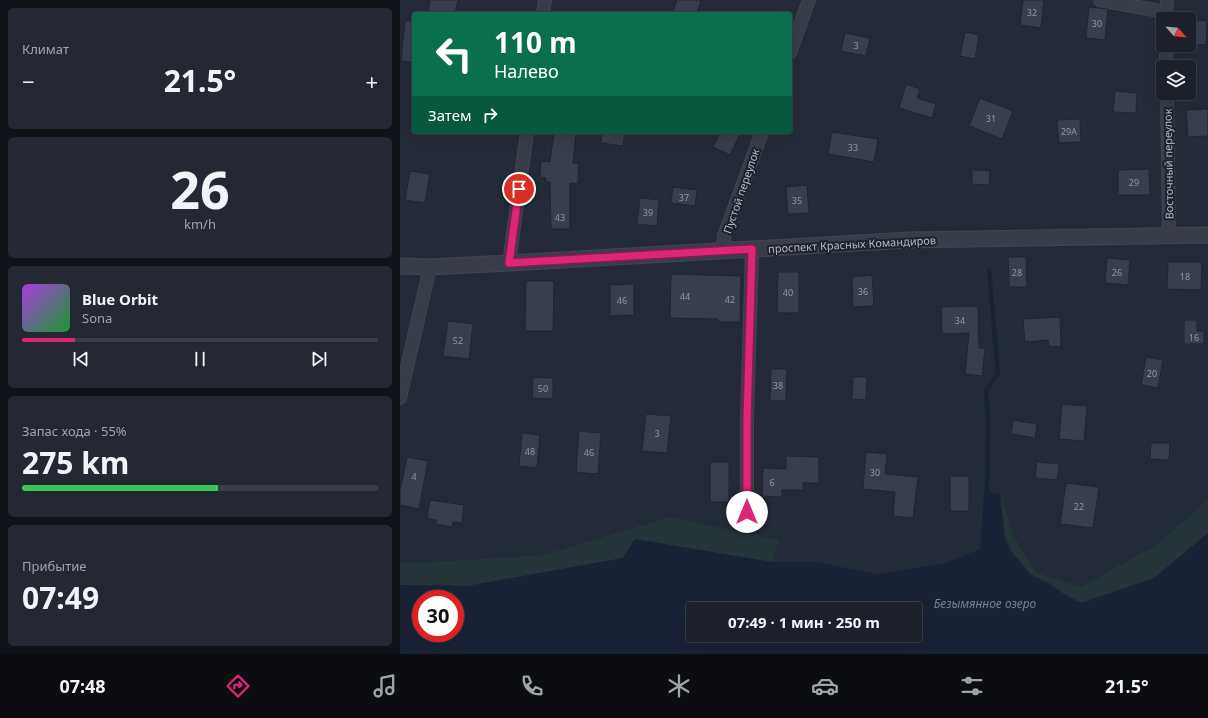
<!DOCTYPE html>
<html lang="ru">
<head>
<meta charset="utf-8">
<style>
	body { margin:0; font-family:"Noto Sans",sans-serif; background:#242832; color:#f1f3f6; height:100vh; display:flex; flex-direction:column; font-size:15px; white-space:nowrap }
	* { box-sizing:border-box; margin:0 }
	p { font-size:13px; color:#a0a3a8 }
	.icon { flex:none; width:22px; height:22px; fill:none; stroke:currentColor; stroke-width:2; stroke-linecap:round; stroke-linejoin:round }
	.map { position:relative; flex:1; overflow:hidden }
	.drawer { display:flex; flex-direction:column; gap:8px; padding:8px; background:#0f1217; width:400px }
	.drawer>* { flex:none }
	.guide { position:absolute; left:12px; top:12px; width:380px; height:122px; border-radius:4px; box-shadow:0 4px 16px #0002,0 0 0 1px #393e47; background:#0b6e4f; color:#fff; overflow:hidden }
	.needle { width:26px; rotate:117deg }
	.tools { position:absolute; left:756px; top:12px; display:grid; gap:8px }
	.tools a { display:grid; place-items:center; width:40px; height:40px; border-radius:4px; background:#1b202a; box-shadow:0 4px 16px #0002,0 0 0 1px #393e47; font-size:20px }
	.speed { position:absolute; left:12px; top:590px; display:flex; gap:8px; font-size:20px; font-weight:700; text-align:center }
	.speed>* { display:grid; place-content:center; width:52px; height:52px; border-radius:50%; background:#1b202a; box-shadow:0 4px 16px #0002,0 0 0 1px #393e47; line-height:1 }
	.speed .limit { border:6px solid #d22; background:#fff; color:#111 }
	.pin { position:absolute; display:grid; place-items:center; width:34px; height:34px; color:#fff; margin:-17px; border:2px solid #fff; border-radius:50%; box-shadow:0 1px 4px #0007 }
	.me { position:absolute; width:44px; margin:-22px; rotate:0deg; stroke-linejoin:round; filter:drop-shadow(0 0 3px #0008) }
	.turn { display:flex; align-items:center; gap:14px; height:84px; padding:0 16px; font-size:18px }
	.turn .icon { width:52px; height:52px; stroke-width:2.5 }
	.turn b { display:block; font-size:28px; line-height:34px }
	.then { display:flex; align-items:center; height:38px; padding:0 16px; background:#0003; gap:8px; font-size:15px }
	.big { font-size:30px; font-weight:700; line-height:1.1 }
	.drawer .tile { flex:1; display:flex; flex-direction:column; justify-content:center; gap:6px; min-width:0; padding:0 14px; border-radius:6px; background:#242832 }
	.drawer .dial { align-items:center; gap:0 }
	.dial b { font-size:52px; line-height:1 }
	.song { display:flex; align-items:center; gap:12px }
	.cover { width:48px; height:48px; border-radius:6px; background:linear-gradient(135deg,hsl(280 70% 55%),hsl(130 70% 35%)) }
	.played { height:4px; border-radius:2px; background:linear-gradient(90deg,#db2777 15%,#393e47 15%) }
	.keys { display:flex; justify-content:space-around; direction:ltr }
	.heat { display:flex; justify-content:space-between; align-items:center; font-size:22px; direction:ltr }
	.charge { height:6px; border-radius:3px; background:linear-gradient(90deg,#34c759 55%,#393e47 0) }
	.trip { position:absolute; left:286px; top:602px; width:236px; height:40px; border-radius:4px; background:#1b202a; box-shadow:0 4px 16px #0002,0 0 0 1px #393e47; font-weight:700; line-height:40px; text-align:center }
	.tab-bar { display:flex; height:64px; justify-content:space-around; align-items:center; background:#0b0d11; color:#a0a3a8 }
	.tab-bar .icon { width:28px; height:28px }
	.tab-bar .active { color:#db2777 }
	.tab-bar b { font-size:18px; color:#f1f3f6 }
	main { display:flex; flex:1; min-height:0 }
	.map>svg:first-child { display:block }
	.green { fill:#263539 }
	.water { fill:#192234; fill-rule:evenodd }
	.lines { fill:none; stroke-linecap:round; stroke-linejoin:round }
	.stream { stroke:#192234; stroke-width:4.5 }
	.building { fill:#373f4e; stroke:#1f242f }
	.minor-casing { stroke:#414651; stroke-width:14 }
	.tertiary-casing { stroke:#414651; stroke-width:17 }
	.minor { stroke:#383d49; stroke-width:12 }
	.tertiary { stroke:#383d49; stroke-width:15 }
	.route-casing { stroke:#8e194d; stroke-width:10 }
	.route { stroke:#db2777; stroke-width:7 }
	.labels { text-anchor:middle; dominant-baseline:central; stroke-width:4; stroke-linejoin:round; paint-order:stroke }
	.number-label { font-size:9px; fill:#9298a4 }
	.street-label { font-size:11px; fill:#b3b8c4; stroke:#1d222d }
	.water-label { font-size:12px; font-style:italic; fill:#6f80a0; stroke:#1d222d }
</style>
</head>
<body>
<main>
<section class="drawer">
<div class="tile"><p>Климат</p>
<div class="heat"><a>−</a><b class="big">21.5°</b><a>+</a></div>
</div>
<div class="tile dial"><b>26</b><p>km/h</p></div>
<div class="tile">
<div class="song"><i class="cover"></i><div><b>Blue Orbit</b><p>Sona</p></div></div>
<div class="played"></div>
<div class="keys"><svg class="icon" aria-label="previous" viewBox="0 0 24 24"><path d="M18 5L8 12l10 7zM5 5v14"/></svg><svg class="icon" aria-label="pause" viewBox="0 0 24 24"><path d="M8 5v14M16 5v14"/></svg><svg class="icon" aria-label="next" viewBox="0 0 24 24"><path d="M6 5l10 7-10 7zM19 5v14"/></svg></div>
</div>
<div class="tile"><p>Запас хода · 55%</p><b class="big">275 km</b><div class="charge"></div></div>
<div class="tile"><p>Прибытие</p><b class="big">07:49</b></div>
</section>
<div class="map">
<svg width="808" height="654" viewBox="0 0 808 654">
	<rect width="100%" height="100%" fill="#242b38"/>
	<path class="green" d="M600 494 614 537 637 573 681 587 758 544 808 499V497V533L754 578 681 603 664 594 647 582 631 575 611 551 605 538Z
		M270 517 379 540 372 562 235 539 223 558 67 586 0 585V562L19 563 144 555Z"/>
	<path class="water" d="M584 491 600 494 605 538 611 551 631 575 647 582 664 594 681 603 754 578 808 533V654H0V585L67 586 223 558 235 539 372 562H415L477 574 545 563 580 549ZM21 599H55V633H21ZM293 609H515V635H293Z"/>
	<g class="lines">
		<path class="stream" d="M587 492 588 419 586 391 598 373 589 270"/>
	</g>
	<path class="building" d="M30 0H58L55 14H28Z
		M277 0H301L297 14H282L273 11Z
		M623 0H644L641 28 620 25Z
		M689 7 708 9 705 40 686 38Z
		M789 20 807 21 806 45 789 44Z
		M5 21H14V62L1 61Z
		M565 32 579 35 575 59 560 56Z
		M445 33 470 38 466 56 441 51Z
		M506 84 520 89 517 98 536 104 532 118 499 108Z
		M715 91 737 93 736 113 713 112Z
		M580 98 613 111 602 139 569 126Z
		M808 109V136L788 137 786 110Z
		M680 119 681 142 659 143 657 120Z
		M154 132H176L173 163H179L178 184 170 183V229H151L150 182H146V178L140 177 141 161 150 162Z
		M202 132H225L223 146 201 143Z
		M320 132H341L330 155 313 147Z
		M432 132 478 139 474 162 428 154Z
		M749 169 750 195H718V170Z
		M572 170 590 171 589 185 572 184Z
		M10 171 30 174 25 203 5 200Z
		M407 185 409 213 388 214 386 187Z
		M273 187 297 190 295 206 271 203Z
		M240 198 259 200 257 226 237 224Z
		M608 257H626L627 287H609Z
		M707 258 730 260 728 285 705 283Z
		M768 262H802L801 290 767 289Z
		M378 272H399V313H377Z
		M271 274 341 276 340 322H318V319L270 318Z
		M472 275 474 306 453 307 452 277Z
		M126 281H154L153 331H125Z
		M234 284V315L210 316V285Z
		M578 306 579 348H585L582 376 565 374 569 333 542 334 541 307Z
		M660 317 661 347 649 346 648 340 625 342 623 319Z
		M784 320H797V331H804V344H784Z
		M48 321 73 324 69 359 43 356Z
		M746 357 763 360 758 388 741 385Z
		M371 369H387L386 401 370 400Z
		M133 377 153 378V399L132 398Z
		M453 377H467L466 400 452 399Z
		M662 404 687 406 684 441 659 439Z
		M246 414 271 416 267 453 242 451Z
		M613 420 637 424 635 438 611 434Z
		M179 431 201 433 198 474 176 472Z
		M122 433 140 435 137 468 119 466Z
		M751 443H770L769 460 750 459Z
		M466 452 487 454 485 474 518 477 513 518 493 516 495 492 463 489Z
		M386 456 419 457V483H403V490H382V497L362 496 363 468 386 469Z
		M7 457 28 461 19 509 0 505V491Z
		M310 462H329V502H310Z
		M637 462 659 464 657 480 635 478Z
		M550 476H569V511H550Z
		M666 483 699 487 693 528 660 524Z
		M30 500 64 505 62 523 53 522 52 527 36 524V520L27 518Z"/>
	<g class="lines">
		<g class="minor-casing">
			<path id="minor" d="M700 0 765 12
				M143 14 145 0
				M766 19 767 0
				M766 45V67
				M390 53 409 0
				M767 93 769 235
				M324 251V236L362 132
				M109 263 127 132
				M0 398 30 267
				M347 512V420L352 249"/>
		</g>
		<g class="tertiary-casing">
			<path id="tertiary" d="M0 266 30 267 109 263 510 240 808 235"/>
		</g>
		<use href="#minor" class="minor"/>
		<use href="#tertiary" class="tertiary"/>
	</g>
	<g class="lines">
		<g class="route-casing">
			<path id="route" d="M119 189 109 263 352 249 347 420V512"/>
		</g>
		<use href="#route" class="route"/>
	</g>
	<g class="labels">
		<g class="number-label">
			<text x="632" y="12">32</text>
			<text x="697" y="23">30</text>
			<text x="456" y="45">3</text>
			<text x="591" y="118">31</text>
			<text x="669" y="131">29А</text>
			<text x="453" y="147">33</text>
			<text x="734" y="182">29</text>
			<text x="284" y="197">37</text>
			<text x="397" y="200">35</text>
			<text x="248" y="212">39</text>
			<text x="160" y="217">43</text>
			<text x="617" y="272">28</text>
			<text x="717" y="272">26</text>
			<text x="785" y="276">18</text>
			<text x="463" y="291">36</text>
			<text x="388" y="292">40</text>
			<text x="285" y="296">44</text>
			<text x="330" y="299">42</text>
			<text x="222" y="300">46</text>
			<text x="560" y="320">34</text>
			<text x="794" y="337">16</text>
			<text x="58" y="340">52</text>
			<text x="752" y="373">20</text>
			<text x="378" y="385">38</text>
			<text x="143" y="388">50</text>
			<text x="257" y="433">3</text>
			<text x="130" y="451">48</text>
			<text x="189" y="452">46</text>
			<text x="475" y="472">30</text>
			<text x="14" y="476">4</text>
			<text x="372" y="482">6</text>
			<text x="679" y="506">22</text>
		</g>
		<g class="street-label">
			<text transform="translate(768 164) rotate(-91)">Восточный переулок</text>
			<text transform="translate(341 191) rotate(-71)">Пустой переулок</text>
			<text transform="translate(452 244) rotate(-3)">проспект Красных Командиров</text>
		</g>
		<g class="water-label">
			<text x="585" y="603">Безымянное озеро</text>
		</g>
	</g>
</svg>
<div class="tools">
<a><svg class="needle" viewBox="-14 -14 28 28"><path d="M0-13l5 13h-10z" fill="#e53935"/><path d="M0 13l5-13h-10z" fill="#a0a3a8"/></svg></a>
<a><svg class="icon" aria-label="layers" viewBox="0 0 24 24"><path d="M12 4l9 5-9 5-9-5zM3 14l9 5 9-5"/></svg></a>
</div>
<div class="speed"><div class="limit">30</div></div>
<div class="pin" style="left:119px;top:189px;background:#d93025"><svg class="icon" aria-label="arrive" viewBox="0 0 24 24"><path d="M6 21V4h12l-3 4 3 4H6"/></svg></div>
<svg class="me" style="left:347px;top:512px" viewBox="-20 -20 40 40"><circle r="19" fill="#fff"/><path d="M0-13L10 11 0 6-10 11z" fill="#db2777"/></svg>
<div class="trip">07:49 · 1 мин · 250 m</div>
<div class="guide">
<div class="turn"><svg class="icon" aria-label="left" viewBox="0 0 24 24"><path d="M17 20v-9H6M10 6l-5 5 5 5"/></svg><div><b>110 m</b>Налево</div></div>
<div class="then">Затем<svg class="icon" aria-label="right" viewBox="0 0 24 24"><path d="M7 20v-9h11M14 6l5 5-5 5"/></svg></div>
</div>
</div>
</main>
<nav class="tab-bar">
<b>07:48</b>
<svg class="icon active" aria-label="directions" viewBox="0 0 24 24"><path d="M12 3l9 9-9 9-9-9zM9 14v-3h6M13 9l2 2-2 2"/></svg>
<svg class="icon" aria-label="music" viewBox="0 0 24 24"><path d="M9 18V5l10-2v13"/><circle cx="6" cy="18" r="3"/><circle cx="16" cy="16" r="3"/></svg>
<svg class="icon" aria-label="phone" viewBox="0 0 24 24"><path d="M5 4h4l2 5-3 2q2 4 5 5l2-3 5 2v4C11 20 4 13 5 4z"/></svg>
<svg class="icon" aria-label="climate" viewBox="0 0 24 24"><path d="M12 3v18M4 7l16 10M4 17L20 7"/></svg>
<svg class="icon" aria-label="car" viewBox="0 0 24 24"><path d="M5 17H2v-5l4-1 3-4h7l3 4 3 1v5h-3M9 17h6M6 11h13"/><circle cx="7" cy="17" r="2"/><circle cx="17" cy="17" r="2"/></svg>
<svg class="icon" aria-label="filters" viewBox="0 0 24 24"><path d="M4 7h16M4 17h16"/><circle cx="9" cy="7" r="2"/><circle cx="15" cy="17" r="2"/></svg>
<b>21.5°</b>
</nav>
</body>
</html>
